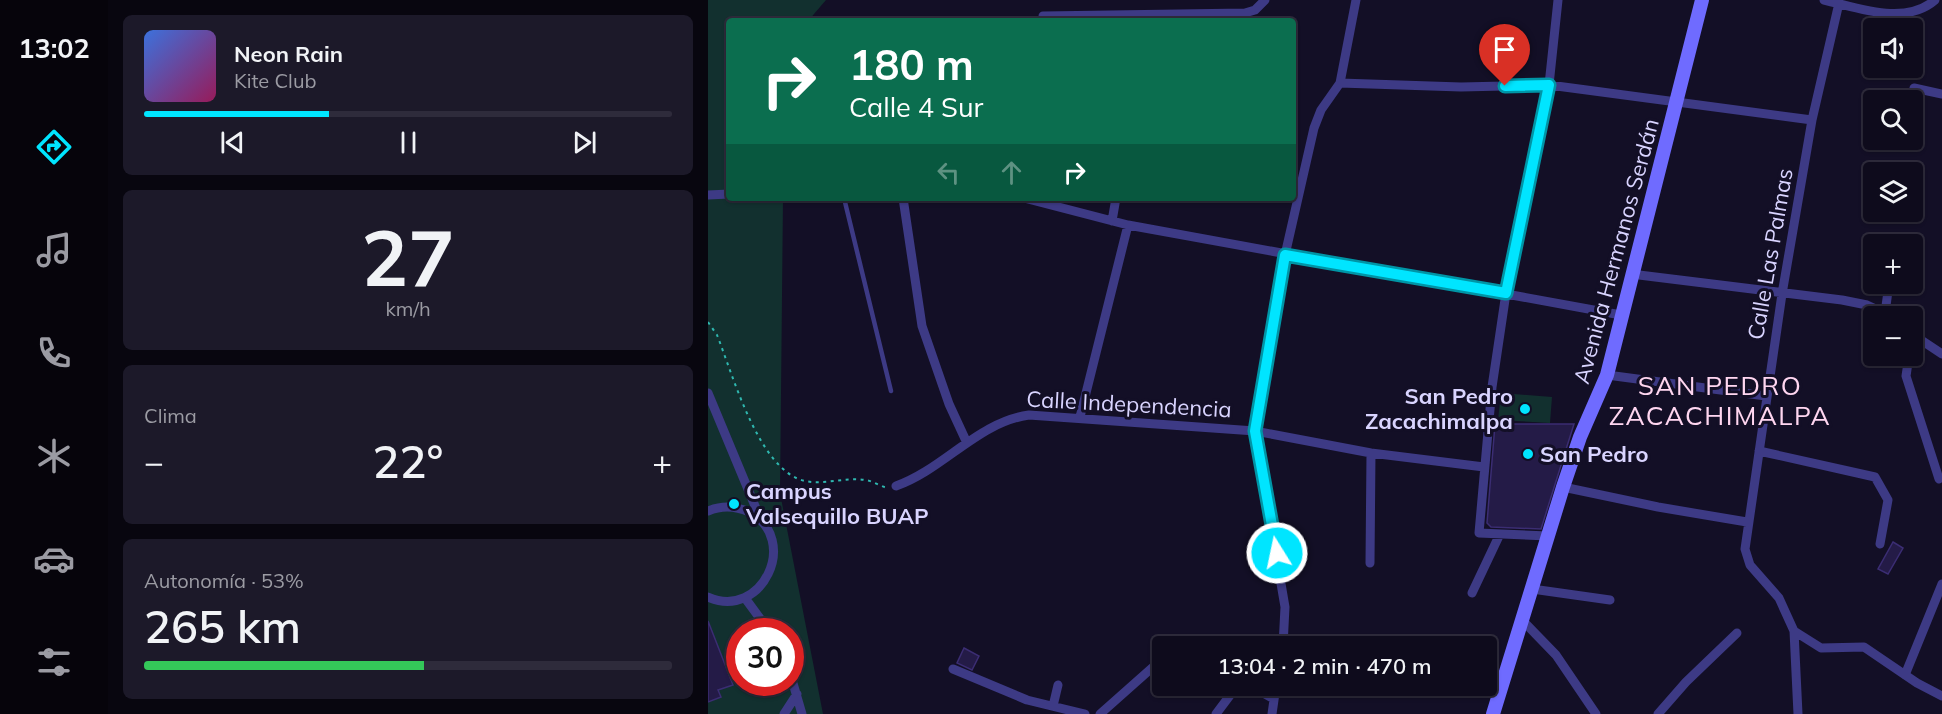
<!DOCTYPE html>
<html lang="es">
<head>
<meta charset="utf-8">
<style>
	body { margin:0; font-family:Mulish,sans-serif; background:#1c1929; color:#f1f3f6; height:100vh; display:flex; flex-direction:column; font-size:22px; white-space:nowrap }
	* { box-sizing:border-box; margin:0 }
	p { font-size:20px; color:#9b9ba3 }
	.icon { flex:none; width:33px; height:33px; fill:none; stroke:currentColor; stroke-width:2; stroke-linecap:round; stroke-linejoin:round }
	.map { position:relative; flex:1; overflow:hidden }
	.drawer { display:flex; flex-direction:column; gap:15px; padding:15px; background:#08060f; width:600px }
	.drawer>* { flex:none }
	.top-card { position:absolute; left:18px; top:18px; width:570px; height:183px; border-radius:6px; box-shadow:0 2px 4px #0004,0 0 0 2px #2e2b3b; background:#0b6e4f; color:#fff; overflow:hidden }
	.buttons { position:absolute; left:1155px; top:18px; display:grid; gap:12px }
	.buttons a { display:grid; place-items:center; width:60px; height:60px; border-radius:6px; background:#0e0b1c; box-shadow:0 2px 4px #0004,0 0 0 2px #2e2b3b; font-size:30px }
	.speed { position:absolute; left:18px; top:618px; display:flex; gap:12px; font-size:30px; font-weight:700; text-align:center }
	.speed>* { display:grid; place-content:center; width:78px; height:78px; border-radius:50%; background:#0e0b1c; box-shadow:0 2px 4px #0004,0 0 0 2px #2e2b3b; line-height:1 }
	.speed .limit { border:9px solid #d22; background:#fff; color:#111 }
	.pin { position:absolute; display:grid; place-items:center; width:51px; height:51px; color:#fff; margin:-62px -26px; border-radius:50% 50% 50% 0; rotate:-45deg; box-shadow:0 0 6px #0007 }
	.pin .icon { rotate:45deg }
	.me { position:absolute; width:66px; margin:-33px; rotate:350deg; stroke-linejoin:round; filter:drop-shadow(0 0 4px #0008) }
	.turn { display:flex; align-items:center; gap:21px; height:126px; padding:0 24px; font-size:27px }
	.turn .icon { width:78px; height:78px; stroke-width:2.5 }
	.turn b { display:block; font-size:42px; line-height:51px }
	.lanes { display:flex; align-items:center; height:57px; padding:0 24px; background:#0003; justify-content:center; gap:30px; direction:ltr }
	.lanes .off { opacity:.35 }
	.big { font-size:45px; font-weight:600; line-height:1.1 }
	.drawer .tile { flex:1; display:flex; flex-direction:column; justify-content:center; gap:9px; min-width:0; padding:0 21px; border-radius:9px; background:#1c1929 }
	.drawer .dial { align-items:center; gap:0 }
	.dial b { font-size:78px; line-height:1 }
	.song { display:flex; align-items:center; gap:18px }
	.cover { width:72px; height:72px; border-radius:9px; background:linear-gradient(135deg,hsl(220 70% 55%),hsl(330 70% 35%)) }
	.played { height:6px; border-radius:3px; background:linear-gradient(90deg,#00e5ff 35%,#2e2b3b 35%) }
	.keys { display:flex; justify-content:space-around; direction:ltr }
	.heat { display:flex; justify-content:space-between; align-items:center; font-size:33px; direction:ltr }
	.charge { height:9px; border-radius:4px; background:linear-gradient(90deg,#34c759 53%,#2e2b3b 0) }
	.trip { position:absolute; left:444px; top:636px; width:345px; height:60px; border-radius:6px; background:#0e0b1c; box-shadow:0 2px 4px #0004,0 0 0 2px #2e2b3b; font-weight:600; line-height:60px; text-align:center }
	main { display:flex; flex:1; min-height:0 }
	.menu { display:flex; flex-direction:column; width:108px; justify-content:space-around; align-items:center; background:#06040b; color:#9b9ba3 }
	.menu .icon { width:42px; height:42px }
	.menu .selected { color:#00e5ff }
	.menu b { font-size:27px; color:#f1f3f6 }
	.map>svg:first-child { display:block }
	.green { fill:#12302f; fill-rule:evenodd }
	.building { fill:#241b47; stroke:#3b2d73; stroke-width:1.5 }
	.lines { fill:none; stroke-linecap:round; stroke-linejoin:round }
	.path { stroke:#2fb8b0; stroke-width:2; stroke-dasharray:3 4.5; stroke-linecap:butt }
	.lane { stroke:#3d3a85; stroke-width:4.5 }
	.street { stroke:#3d3a85; stroke-width:9 }
	.secondary { stroke:#6f6bff; stroke-width:14 }
	.route-casing { stroke:#0095a6; stroke-width:15 }
	.route { stroke:#00e5ff; stroke-width:10 }
	.poi-dot { fill:#00e5ff; stroke:#130f26; stroke-width:2 }
	.labels { text-anchor:middle; dominant-baseline:central; stroke-width:6; stroke-linejoin:round; paint-order:stroke }
	.street-label { font-size:22px; fill:#d9d4ff; stroke:#130f26 }
	.poi-label { font-size:22px; font-weight:bold; fill:#d9d4ff; stroke:#130f26; text-anchor:start }
	.quarter-label { font-size:26px; letter-spacing:1.5px; fill:#ffd6f0; stroke:#130f26 }
</style>
</head>
<body>
<main>
<nav class="menu">
<b>13:02</b>
<svg class="icon selected" aria-label="directions" viewBox="0 0 24 24"><path d="M12 3l9 9-9 9-9-9zM9 14v-3h6M13 9l2 2-2 2"/></svg>
<svg class="icon" aria-label="music" viewBox="0 0 24 24"><path d="M9 18V5l10-2v13"/><circle cx="6" cy="18" r="3"/><circle cx="16" cy="16" r="3"/></svg>
<svg class="icon" aria-label="phone" viewBox="0 0 24 24"><path d="M5 4h4l2 5-3 2q2 4 5 5l2-3 5 2v4C11 20 4 13 5 4z"/></svg>
<svg class="icon" aria-label="climate" viewBox="0 0 24 24"><path d="M12 3v18M4 7l16 10M4 17L20 7"/></svg>
<svg class="icon" aria-label="car" viewBox="0 0 24 24"><path d="M5 17H2v-5l4-1 3-4h7l3 4 3 1v5h-3M9 17h6M6 11h13"/><circle cx="7" cy="17" r="2"/><circle cx="17" cy="17" r="2"/></svg>
<svg class="icon" aria-label="filters" viewBox="0 0 24 24"><path d="M4 7h16M4 17h16"/><circle cx="9" cy="7" r="2"/><circle cx="15" cy="17" r="2"/></svg>
</nav>
<section class="drawer">
<div class="tile">
<div class="song"><i class="cover"></i><div><b>Neon Rain</b><p>Kite Club</p></div></div>
<div class="played"></div>
<div class="keys"><svg class="icon" aria-label="previous" viewBox="0 0 24 24"><path d="M18 5L8 12l10 7zM5 5v14"/></svg><svg class="icon" aria-label="pause" viewBox="0 0 24 24"><path d="M8 5v14M16 5v14"/></svg><svg class="icon" aria-label="next" viewBox="0 0 24 24"><path d="M6 5l10 7-10 7zM19 5v14"/></svg></div>
</div>
<div class="tile dial"><b>27</b><p>km/h</p></div>
<div class="tile"><p>Clima</p>
<div class="heat"><a>−</a><b class="big">22°</b><a>+</a></div>
</div>
<div class="tile"><p>Autonomía · 53%</p><b class="big">265 km</b><div class="charge"></div></div>
</section>
<div class="map">
<svg width="1234" height="714" viewBox="0 0 1234 714">
	<rect width="100%" height="100%" fill="#130f26"/>
	<path class="green" d="M0 0H118L100 21H21V198H75L72 493 115 714H0ZM32 632H82V682H32Z
		M793 393 844 397 842 423 790 420Z"/>
	<path class="building" d="M787 424H866L833 529 783 527 779 523Z
		M1185 542 1195 548 1180 574 1170 569Z
		M0 621 25 685 10 690 13 697 0 702Z
		M256 648 271 656 264 670 249 663Z"/>
	<g class="lines">
		<path class="path" d="M0 322 9 335C25 375 51 471 97 481 117 485 137 477 157 480 165 481 172 486 179 488"/>
		<path class="lane" d="M136 198 183 391"/>
		<path class="street" d="M1116 0C1151 8 1197 26 1227 0
			M335 16 537 13 547 10 557 0
			M632 83 753 87 841 85 1104 120
			M1206 88 1234 94
			M0 195 21 194
			M195 198 214 326 241 404 259 443
			M316 198 420 225 913 315
			M404 221 408 198
			M1184 244V237
			M923 274 1134 300 1159 305 1183 316
			M1177 313 1181 284
			M1204 334 1234 354
			M1201 356 1198 376 1231 479
			M899 375 1058 396
			M0 393 52 518
			M372 417 420 225
			M1051 451 1167 477 1180 500 1172 544
			M188 486C236 469 270 422 321 415L547 431 663 453 776 467
			M855 487 950 507 1039 522
			M0 511C14 505 28 506 41 512 93 539 54 621 0 597
			M840 536 771 533 784 387 798 293 841 85 850 0
			M662 563 663 453
			M824 589 902 600
			M764 593 791 536
			M37 598 62 632
			M815 621 848 655 888 714
			M1086 631 1113 648 1156 647 1209 683 1234 696
			M471 646 482 644 487 646
			M575 646 577 607 547 431 577 255 606 128 613 110 632 83 648 0
			M245 669 319 700 377 714
			M82 673 94 714
			M1197 675 1234 584
			M543 686 566 699
			M345 706 350 685
			M76 714 89 694
			M392 714 454 659
			M508 714 529 686
			M564 714 568 686
			M950 714 978 682 1029 633
			M1090 714 1086 631 1071 598 1042 565 1037 549 1074 294 1104 120 1131 3"/>
		<path class="secondary" d="M785 714 855 487 872 437 899 375 994 0"/>
	</g>
	<g class="lines">
		<g class="route-casing">
			<path id="route" d="M569 553 547 431 577 255 798 293 841 85 797 86"/>
		</g>
		<use href="#route" class="route"/>
	</g>
	<g class="poi-dot">
		<circle cx="817" cy="409" r="6"/>
		<circle cx="820" cy="454" r="6"/>
		<circle cx="26" cy="504" r="6"/>
	</g>
	<g class="labels">
		<g class="street-label">
			<text transform="translate(908 251) rotate(-75)">Avenida Hermanos Serdán</text>
			<text transform="translate(1062 254) rotate(-80)">Calle Las Palmas</text>
			<text transform="translate(421 404) rotate(3)">Calle Independencia</text>
		</g>
		<g class="poi-label">
			<text x="805" y="396" text-anchor="end">San Pedro<tspan x="805" dy="25">Zacachimalpa</tspan></text>
			<text x="832" y="454">San Pedro</text>
			<text x="38" y="491">Campus<tspan x="38" dy="25">Valsequillo BUAP</tspan></text>
		</g>
		<g class="quarter-label">
			<text x="1012" y="385">SAN PEDRO<tspan x="1012" dy="30">ZACACHIMALPA</tspan></text>
		</g>
	</g>
</svg>
<div class="buttons">
<a><svg class="icon" aria-label="sound" viewBox="0 0 24 24"><path d="M4 9h4l5-4v14l-5-4H4zM17 9q2 3 0 6"/></svg></a>
<a><svg class="icon" aria-label="search" viewBox="0 0 24 24"><circle cx="10" cy="10" r="6"/><path d="M15 15l6 6"/></svg></a>
<a><svg class="icon" aria-label="layers" viewBox="0 0 24 24"><path d="M12 4l9 5-9 5-9-5zM3 14l9 5 9-5"/></svg></a>
<a>+</a>
<a>−</a>
</div>
<div class="speed"><div class="limit">30</div></div>
<div class="pin" style="left:797px;top:86px;background:#d93025"><svg class="icon" aria-label="arrive" viewBox="0 0 24 24"><path d="M6 21V4h12l-3 4 3 4H6"/></svg></div>
<svg class="me" style="left:569px;top:553px" viewBox="-20 -20 40 40"><circle r="17" fill="#00e5ff" stroke="#fff" stroke-width="3"/><path d="M0-11L8 9 0 5-8 9z" fill="#fff"/></svg>
<div class="trip">13:04 · 2 min · 470 m</div>
<div class="top-card">
<div class="turn"><svg class="icon" aria-label="right" viewBox="0 0 24 24"><path d="M7 20v-9h11M14 6l5 5-5 5"/></svg><div><b>180 m</b>Calle 4 Sur</div></div>
<div class="lanes"><svg class="icon off" aria-label="left" viewBox="0 0 24 24"><path d="M17 20v-9H6M10 6l-5 5 5 5"/></svg><svg class="icon off" aria-label="ahead" viewBox="0 0 24 24"><path d="M12 20V5M6 11l6-6 6 6"/></svg><svg class="icon" aria-label="right" viewBox="0 0 24 24"><path d="M7 20v-9h11M14 6l5 5-5 5"/></svg></div>
</div>
</div>
</main>
</body>
</html>
